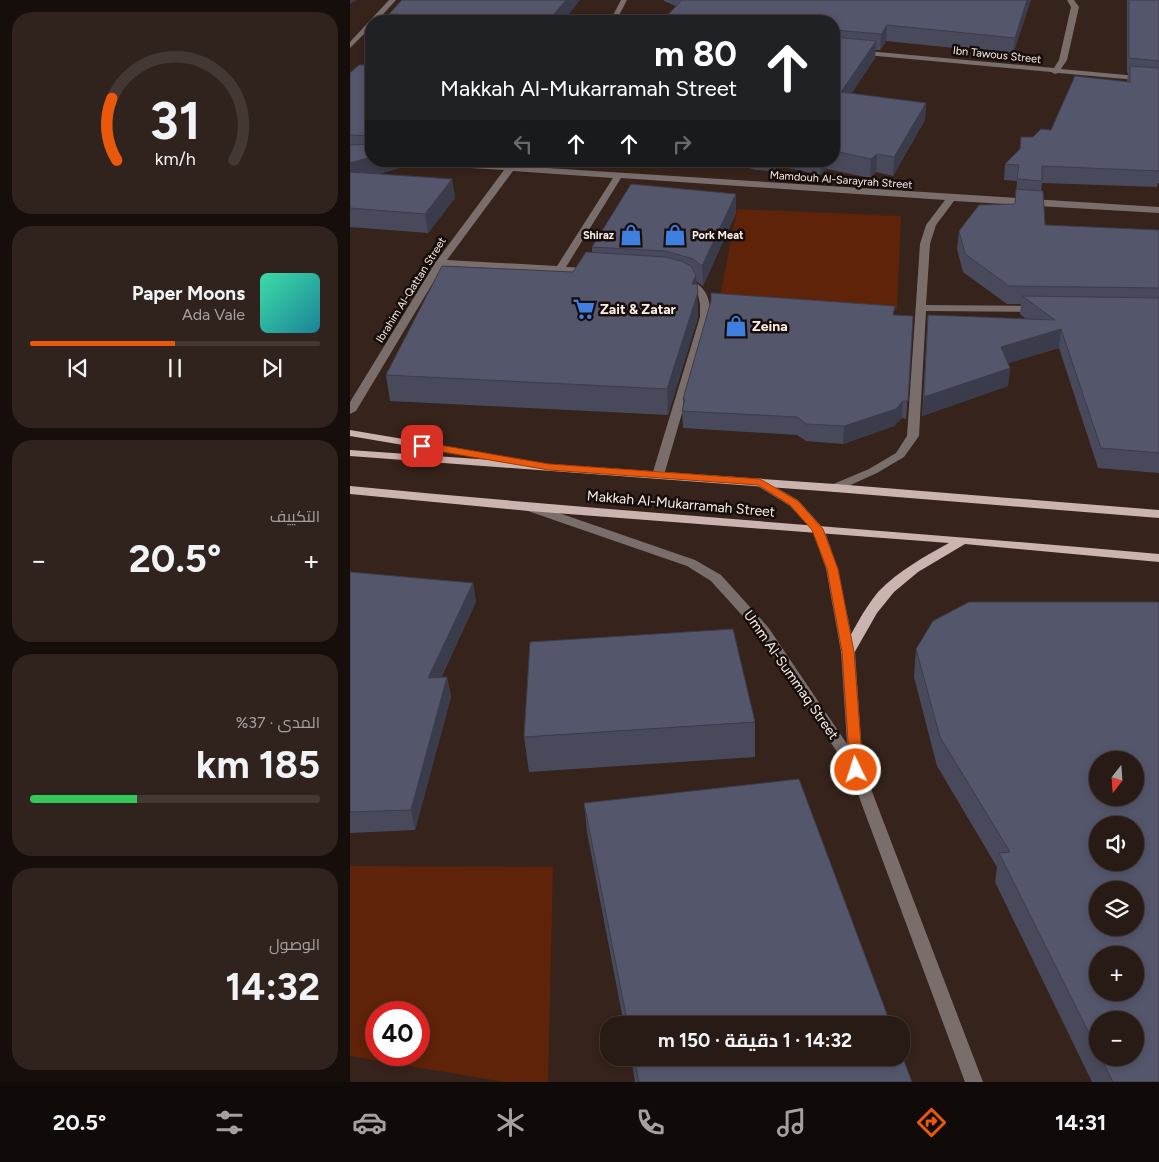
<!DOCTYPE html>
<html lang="ar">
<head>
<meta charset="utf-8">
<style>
	body { margin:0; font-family:Figtree,Cairo,sans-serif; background:#30231d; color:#f1f3f6; direction:rtl; height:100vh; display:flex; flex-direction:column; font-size:19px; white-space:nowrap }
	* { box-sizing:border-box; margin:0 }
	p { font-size:16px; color:#a5a1a0 }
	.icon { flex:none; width:28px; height:28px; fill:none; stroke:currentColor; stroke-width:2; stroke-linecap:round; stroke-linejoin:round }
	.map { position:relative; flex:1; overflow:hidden; direction:ltr }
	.details { display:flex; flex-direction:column; gap:12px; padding:12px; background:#160e0b; width:350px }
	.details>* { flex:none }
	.top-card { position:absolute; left:15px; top:15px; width:475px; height:152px; border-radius:20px; box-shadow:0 2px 8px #0003,0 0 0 1px #443834; direction:rtl; background:#202124; color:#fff; overflow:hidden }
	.needle { width:32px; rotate:197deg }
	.controls { position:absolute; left:739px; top:751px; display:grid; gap:10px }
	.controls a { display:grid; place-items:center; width:55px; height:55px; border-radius:50%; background:#281a14; box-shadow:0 2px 8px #0003,0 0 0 1px #443834; font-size:25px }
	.speed { position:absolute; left:15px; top:1001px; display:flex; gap:10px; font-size:25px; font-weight:700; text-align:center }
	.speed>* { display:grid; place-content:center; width:65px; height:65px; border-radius:50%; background:#281a14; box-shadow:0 2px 8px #0003,0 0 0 1px #443834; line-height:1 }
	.speed .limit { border:8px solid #d22; background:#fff; color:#111 }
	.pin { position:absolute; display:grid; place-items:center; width:42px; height:42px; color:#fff; margin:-21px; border-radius:10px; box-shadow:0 2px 8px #0006 }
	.me { position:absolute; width:55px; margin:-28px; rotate:356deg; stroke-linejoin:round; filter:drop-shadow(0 0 4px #0008) }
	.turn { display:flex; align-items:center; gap:18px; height:105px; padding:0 20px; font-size:22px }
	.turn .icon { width:65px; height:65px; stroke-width:2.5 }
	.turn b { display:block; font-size:35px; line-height:42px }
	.lanes { display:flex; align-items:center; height:48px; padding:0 20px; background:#0003; justify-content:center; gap:25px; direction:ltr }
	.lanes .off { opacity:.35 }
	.big { font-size:38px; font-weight:700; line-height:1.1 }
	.details .card { flex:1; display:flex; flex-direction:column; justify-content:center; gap:8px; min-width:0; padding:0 18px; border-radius:20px; background:#30231d }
	.details .dial { align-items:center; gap:0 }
	.dial svg { height:130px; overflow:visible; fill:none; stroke:#443834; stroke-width:7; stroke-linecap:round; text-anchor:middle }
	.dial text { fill:#f1f3f6; stroke:none }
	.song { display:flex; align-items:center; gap:15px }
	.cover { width:60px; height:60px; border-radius:8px; background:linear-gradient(135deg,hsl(160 70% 55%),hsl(190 70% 35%)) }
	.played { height:5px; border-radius:2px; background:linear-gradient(90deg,#ea580c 50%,#443834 50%) }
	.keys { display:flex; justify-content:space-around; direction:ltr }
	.heat { display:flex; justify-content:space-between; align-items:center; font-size:28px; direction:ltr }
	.charge { height:8px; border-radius:4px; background:linear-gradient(90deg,#34c759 37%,#443834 0) }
	.trip { position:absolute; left:250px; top:1016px; width:310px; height:50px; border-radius:20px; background:#281a14; box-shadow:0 2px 8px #0003,0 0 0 1px #443834; font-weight:700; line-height:50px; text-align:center; direction:rtl }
	.tab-bar { display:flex; height:80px; justify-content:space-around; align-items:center; background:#100a08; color:#a5a1a0 }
	.tab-bar .icon { width:35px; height:35px }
	.tab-bar .on { color:#ea580c }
	.tab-bar b { font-size:22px; color:#f1f3f6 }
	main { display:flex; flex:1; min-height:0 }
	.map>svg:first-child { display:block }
	.green { fill:#5e2308; fill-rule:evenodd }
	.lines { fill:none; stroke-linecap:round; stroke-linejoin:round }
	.minor { fill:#796e6b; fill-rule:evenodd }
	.major { fill:#cbb4af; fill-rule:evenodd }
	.wall { fill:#484a5c; fill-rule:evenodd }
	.shaded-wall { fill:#3b3c4b }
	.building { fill:#54566b; stroke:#3b3c4b; fill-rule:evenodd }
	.route { fill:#ea580c; stroke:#983908 }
	.labels { text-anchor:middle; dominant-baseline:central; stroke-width:5; stroke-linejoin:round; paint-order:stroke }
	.far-street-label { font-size:11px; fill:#fbeee8; stroke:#170e0b }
	.far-poi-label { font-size:11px; font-weight:bold; fill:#fbeee8; stroke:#170e0b; text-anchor:end }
	.poi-label { font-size:14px; font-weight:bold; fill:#fbeee8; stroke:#170e0b; text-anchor:start }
	.street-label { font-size:14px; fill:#fbeee8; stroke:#170e0b }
</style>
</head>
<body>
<main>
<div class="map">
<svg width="809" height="1082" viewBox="0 0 809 1082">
	<rect width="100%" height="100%" fill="#36231b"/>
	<path class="green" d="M387 209 551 216 547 310 369 302Z
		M0 866 203 867 198 1082H154L0 1056ZM26 1012H69V1055H26Z"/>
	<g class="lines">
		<path class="minor" d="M39 0H46L27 21H21V27L0 48V42Z
			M271 0H277L266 21H260Z
			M717 0H724L729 7 717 60 711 69 809 78V82L708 73 705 74 701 72 484 52V48L704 68 709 60 721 7Z
			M49 161H95L158 165 161 161H167L168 163 166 166 809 207V213L604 201 586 225 580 244 576 305 687 306 692 309 687 312 576 311 569 436 554 457 527 473 485 492 481 491 479 488 481 485 519 469 546 453 557 436 570 244 576 225 595 200 271 178 216 267 240 268 245 271 243 273 93 266 6 411 0 414V402L85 263 154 170 53 164ZM163 171 263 178 207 266 97 260Z
			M334 278C355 284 361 297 360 317L314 475 308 479 302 475 350 317V304L348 295 331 283 329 281Z
			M410 478 448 500 474 529 488 569 505 652 513 768 633 1082H615L499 770 408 633 361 581 337 566 175 510 173 507 175 504H183L345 560 371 575 418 627 497 744 491 652 476 569 462 530 440 506 406 485 404 482Z"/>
		<path class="major" d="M0 430 130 452 136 455 130 458 0 436Z
			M0 450 485 484 809 510V518L485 492 0 456Z
			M0 486C269 512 539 530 809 554V562L615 544 568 572 544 592 527 613 503 655H493L491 652C503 632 513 610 528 592 548 571 574 557 599 543L179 511 0 494Z"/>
	</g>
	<path class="wall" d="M314 0H681L663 54 536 41 530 50H525V58L501 94 576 103 575 120 543 176 526 172 520 178 477 169 470 175 429 166 422 171 406 170 373 161H484V21L326 6 314 1Z
		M777 0H809V183H808L807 187 692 183 691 191 695 225 809 230V473L748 468 709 348 658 363 660 368 658 386 572 416 578 315 676 319 670 314 671 304H657L613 272 607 249 609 231 665 204 667 181 654 180 655 164 683 137 701 130 777 82 778 73H777Z
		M229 1 213 21H40L39 14Z
		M21 53V161L55 166 29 174 102 179 105 198 78 233 0 227V73L17 65 16 58Z
		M386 213 353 286 346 281 348 317 318 415 40 401 36 375 223 272 242 253V247Z
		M544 315 563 316 556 419 552 418 544 426 493 444 456 441 447 435 333 428 332 411 333 407V399Z
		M0 572 123 583 126 602 91 678 97 677 101 697 65 830 0 833Z
		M566 649 809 1082H742L645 882 647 867 587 766 564 677ZM748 1020 785 1058H748Z
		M405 722V757L179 772 174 737Z
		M234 803 541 1025H274L237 832Z
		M281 1058H551L562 1082H285Z"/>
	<path class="shaded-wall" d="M0 0H7L0 4Z
		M216 0H230L213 21H198Z
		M677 0H681L663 54 665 38Z
		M537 25 536 41 530 50 531 34Z
		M526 41 525 58 490 110 491 92Z
		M576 103 575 120 543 176 544 157Z
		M527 154 526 172 520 178 521 159Z
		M21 157V161H54L55 166 0 183V163Z
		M422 161H429V166L422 171Z
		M471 161H478L477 169 470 175Z
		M102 179 105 198 78 233 75 214Z
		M386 194V213L353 286 352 266Z
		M346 275 347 295V284L348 317 318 415 317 389 342 284Z
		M711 329 709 348 649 366 651 347Z
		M660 368 658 386 572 416 574 397Z
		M553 401 552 418 544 426 493 444 494 426Z
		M123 583 126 602 81 698 78 678Z
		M97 677 101 697 65 830 61 810Z"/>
	<path class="building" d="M52 0H216L198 21H53L59 15 39 14Z
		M332 0H677L665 38 537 25 531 34 484 30V21H312Z
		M779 0H809V61L779 58Z
		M484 33V37L526 41 491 92 576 103 544 157 527 154 521 159 484 151Z
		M21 53V157L0 163V145L21 144 18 136 0 135V73L9 65H20V59L16 58Z
		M780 66 809 68V171L692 166V181L667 179 669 165 655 164 670 149 671 137H683L691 129 701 130 725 76 780 82Z
		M0 172 102 179 75 214 0 208Z
		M281 184 386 194 352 266 343 259 316 251 242 247Z
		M666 189 693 191 695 225 809 230V288L659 286 615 254 609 231 629 205 665 204Z
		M236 252 315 257 331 261 341 266 346 275 342 284H347L348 292 317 389 36 375 92 266 223 272Z
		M361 293 545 306 543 315 563 316 558 401H553L546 409 494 426 456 424 447 417 332 411 335 399H333L361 301Z
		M672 296 809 298V453L751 448 711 329 651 347 660 368 574 397 578 315 705 320Z
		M0 572 123 583 78 678 97 677 61 810 0 812Z
		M619 602H809V1082H763L751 1058H785V1020H748V1051L649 853 660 852 590 737 566 649 583 621ZM748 760H785V798H748ZM748 825H785V862H748ZM748 890H785V928H748ZM748 955H785V992H748Z
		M383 629 405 722 174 737 180 642Z
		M449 779 541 1025H278L234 803Z
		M551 1053 562 1082H289L284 1058H551Z"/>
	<path class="route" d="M72 442 199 464 410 479 448 501 473 529 488 569 504 652 513 770 511 773H502L500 770 492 652 477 569 462 530 440 505 408 485 199 470 69 448 67 446Z"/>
	<defs>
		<g id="shop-bare" transform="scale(1.725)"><path d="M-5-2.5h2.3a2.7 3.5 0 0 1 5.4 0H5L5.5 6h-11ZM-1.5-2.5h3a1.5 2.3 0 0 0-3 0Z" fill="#3f7fe0" stroke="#170e0b" stroke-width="2.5" paint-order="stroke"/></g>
		<g id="supermarket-bare" transform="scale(1.725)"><path d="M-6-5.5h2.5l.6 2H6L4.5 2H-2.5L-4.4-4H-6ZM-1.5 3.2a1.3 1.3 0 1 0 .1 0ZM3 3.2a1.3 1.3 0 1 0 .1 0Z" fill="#3f7fe0" stroke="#170e0b" stroke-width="2.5" paint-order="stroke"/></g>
	</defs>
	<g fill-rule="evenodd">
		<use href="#shop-bare" x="281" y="235"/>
		<use href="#shop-bare" x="325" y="235"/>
		<use href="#supermarket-bare" x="234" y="309"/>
		<use href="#shop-bare" x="386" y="326"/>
	</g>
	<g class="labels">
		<g class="far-street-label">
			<text transform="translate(647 55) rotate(6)">Ibn Tawous Street</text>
			<text transform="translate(491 180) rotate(4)">Mamdouh Al-Sarayrah Street</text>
			<text transform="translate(61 290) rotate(-58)">Ibrahim Al-Qattan Street</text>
		</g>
		<g class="far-poi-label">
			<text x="264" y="235">Shiraz</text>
			<text x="342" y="235" text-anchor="start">Pork Meat</text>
		</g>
		<g class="poi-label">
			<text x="250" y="309">Zait &amp; Zatar</text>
			<text x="402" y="326">Zeina</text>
		</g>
		<g class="street-label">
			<text transform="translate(331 504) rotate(5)">Makkah Al-Mukarramah Street</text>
			<text transform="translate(441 675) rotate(55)">Umm Al-Summaq Street</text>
		</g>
	</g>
</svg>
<div class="controls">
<a><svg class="needle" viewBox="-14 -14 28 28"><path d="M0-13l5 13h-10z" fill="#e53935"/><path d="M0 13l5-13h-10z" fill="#a5a1a0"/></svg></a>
<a><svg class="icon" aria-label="sound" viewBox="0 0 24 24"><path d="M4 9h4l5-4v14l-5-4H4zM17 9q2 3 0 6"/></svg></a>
<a><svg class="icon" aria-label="layers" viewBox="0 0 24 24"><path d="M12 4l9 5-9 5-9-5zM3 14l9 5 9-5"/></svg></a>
<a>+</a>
<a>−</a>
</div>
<div class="speed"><div class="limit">40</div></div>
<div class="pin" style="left:72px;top:446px;background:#d93025"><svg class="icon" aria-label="arrive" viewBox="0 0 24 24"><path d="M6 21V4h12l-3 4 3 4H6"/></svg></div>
<svg class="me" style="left:506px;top:770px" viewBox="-20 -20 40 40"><circle r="17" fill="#ea580c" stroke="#fff" stroke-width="3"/><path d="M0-11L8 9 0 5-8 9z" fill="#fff"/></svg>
<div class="trip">14:32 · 1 دقيقة · 150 m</div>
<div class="top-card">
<div class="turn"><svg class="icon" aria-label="ahead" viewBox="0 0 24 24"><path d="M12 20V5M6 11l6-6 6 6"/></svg><div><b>80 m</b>Makkah Al-Mukarramah Street</div></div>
<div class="lanes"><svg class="icon off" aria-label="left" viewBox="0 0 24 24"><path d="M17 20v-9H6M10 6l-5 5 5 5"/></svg><svg class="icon" aria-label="ahead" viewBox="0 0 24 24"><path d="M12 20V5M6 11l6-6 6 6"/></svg><svg class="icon" aria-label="ahead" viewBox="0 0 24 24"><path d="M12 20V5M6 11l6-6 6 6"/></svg><svg class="icon off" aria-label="right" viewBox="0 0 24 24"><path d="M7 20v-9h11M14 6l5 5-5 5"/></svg></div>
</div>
</div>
<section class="details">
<div class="card dial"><svg viewBox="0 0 100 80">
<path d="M14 69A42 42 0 1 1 86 69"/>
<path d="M14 69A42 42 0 0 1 11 31" stroke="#ea580c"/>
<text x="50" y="56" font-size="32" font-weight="700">31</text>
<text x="50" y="72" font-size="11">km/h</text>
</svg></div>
<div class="card">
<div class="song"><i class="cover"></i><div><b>Paper Moons</b><p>Ada Vale</p></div></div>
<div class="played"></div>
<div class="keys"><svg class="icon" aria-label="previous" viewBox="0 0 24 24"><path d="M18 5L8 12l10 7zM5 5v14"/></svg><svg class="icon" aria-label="pause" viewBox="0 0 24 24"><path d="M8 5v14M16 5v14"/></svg><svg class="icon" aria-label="next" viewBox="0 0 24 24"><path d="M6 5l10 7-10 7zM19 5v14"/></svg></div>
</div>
<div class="card"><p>التكييف</p>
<div class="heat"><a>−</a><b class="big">20.5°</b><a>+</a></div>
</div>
<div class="card"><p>المدى · 37%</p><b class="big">185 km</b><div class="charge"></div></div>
<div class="card"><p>الوصول</p><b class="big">14:32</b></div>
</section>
</main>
<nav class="tab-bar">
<b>14:31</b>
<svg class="icon on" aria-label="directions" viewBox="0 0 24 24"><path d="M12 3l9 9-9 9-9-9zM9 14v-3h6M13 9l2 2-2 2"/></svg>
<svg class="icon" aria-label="music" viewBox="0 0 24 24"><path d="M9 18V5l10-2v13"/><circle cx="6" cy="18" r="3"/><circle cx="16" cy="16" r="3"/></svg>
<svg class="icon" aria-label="phone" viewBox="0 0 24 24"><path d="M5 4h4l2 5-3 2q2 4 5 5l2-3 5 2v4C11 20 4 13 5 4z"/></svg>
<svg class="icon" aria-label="climate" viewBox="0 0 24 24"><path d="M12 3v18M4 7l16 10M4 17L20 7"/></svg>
<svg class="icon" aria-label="car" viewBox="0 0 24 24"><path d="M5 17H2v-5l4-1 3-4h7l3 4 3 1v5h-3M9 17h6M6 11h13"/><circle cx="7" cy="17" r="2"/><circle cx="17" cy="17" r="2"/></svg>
<svg class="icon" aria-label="filters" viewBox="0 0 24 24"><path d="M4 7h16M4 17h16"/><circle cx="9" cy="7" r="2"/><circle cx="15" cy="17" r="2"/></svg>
<b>20.5°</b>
</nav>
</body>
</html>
